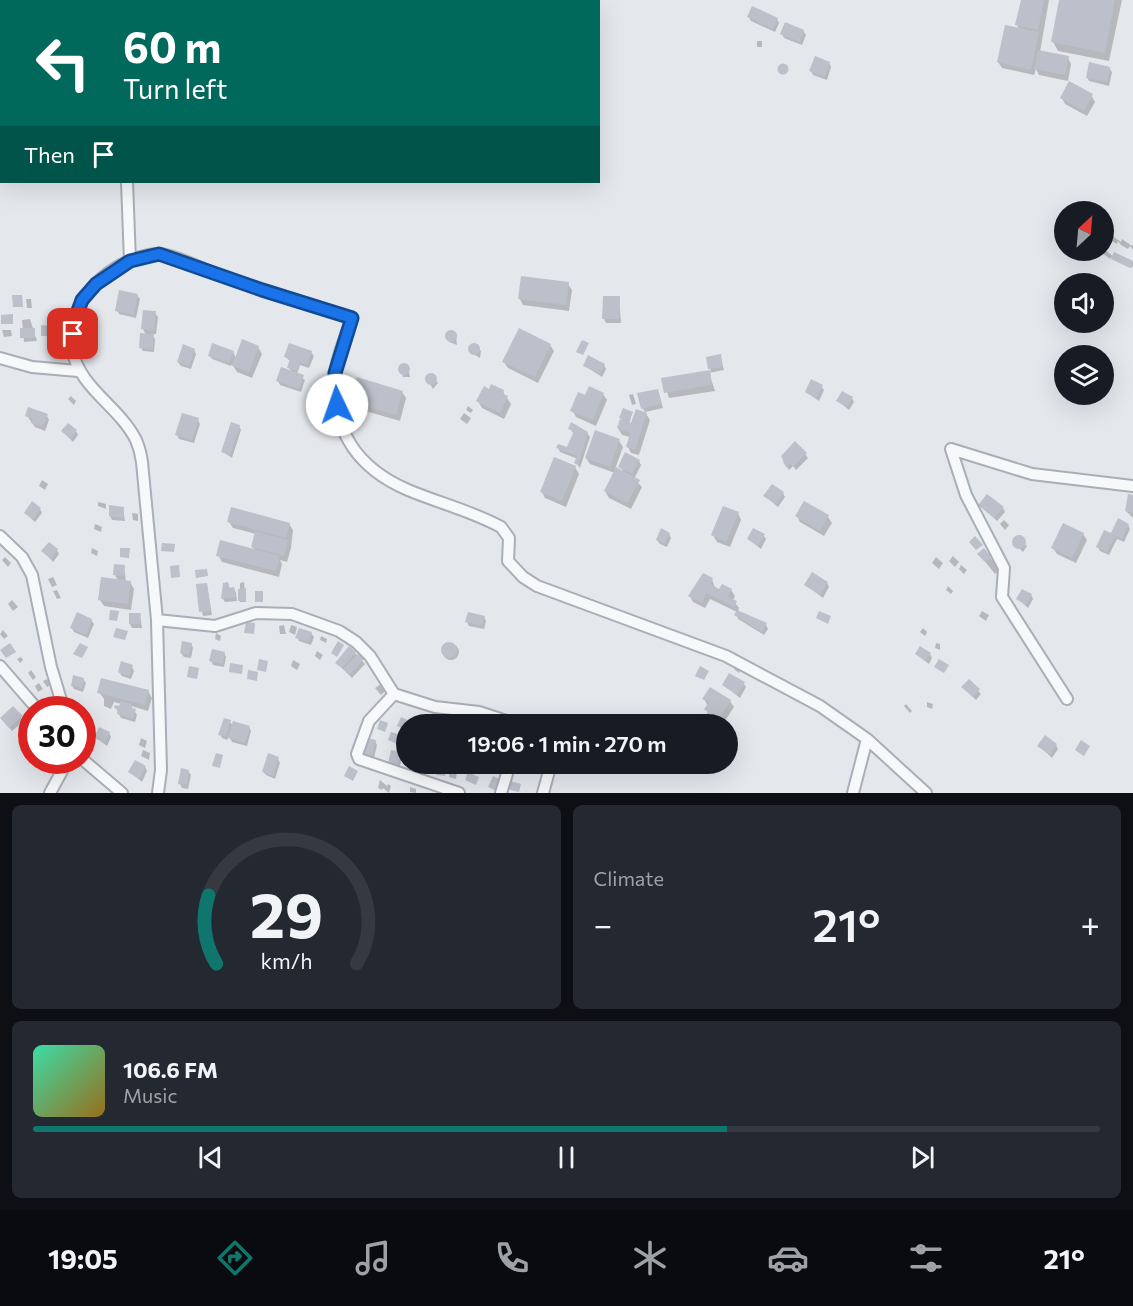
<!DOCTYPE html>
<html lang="en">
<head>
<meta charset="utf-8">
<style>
	body { margin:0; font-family:Commissioner,sans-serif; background:#242831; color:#f1f3f6; height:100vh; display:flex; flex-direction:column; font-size:22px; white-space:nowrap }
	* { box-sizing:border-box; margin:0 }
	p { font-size:20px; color:#9ea1a6 }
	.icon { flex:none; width:33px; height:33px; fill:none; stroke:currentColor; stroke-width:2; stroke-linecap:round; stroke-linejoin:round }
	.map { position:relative; height:793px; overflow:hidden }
	.side { display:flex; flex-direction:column; gap:12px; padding:12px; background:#0d0f14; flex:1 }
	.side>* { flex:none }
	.banner { position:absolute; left:0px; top:0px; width:600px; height:183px; box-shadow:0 6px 24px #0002; background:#00695c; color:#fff; overflow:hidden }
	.needle { width:39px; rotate:26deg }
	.fabs { position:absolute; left:1054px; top:201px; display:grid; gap:12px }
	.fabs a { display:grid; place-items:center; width:60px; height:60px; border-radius:50%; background:#171b24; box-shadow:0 6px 24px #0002; font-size:30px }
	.speed { position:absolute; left:18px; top:696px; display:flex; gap:12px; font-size:30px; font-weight:700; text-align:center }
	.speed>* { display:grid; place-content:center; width:78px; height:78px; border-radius:50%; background:#171b24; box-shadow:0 6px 24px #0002; line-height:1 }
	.speed .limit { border:9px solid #d22; background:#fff; color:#111 }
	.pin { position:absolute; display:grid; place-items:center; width:51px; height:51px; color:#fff; margin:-26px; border-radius:12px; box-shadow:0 3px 9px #0006 }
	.me { position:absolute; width:66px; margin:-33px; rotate:357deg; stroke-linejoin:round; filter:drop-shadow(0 0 4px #0008) }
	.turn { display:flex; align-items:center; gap:21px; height:126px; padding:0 24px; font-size:27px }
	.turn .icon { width:78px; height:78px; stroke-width:2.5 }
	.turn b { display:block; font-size:42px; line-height:51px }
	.then { display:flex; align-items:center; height:57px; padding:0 24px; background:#0003; gap:12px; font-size:22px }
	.big { font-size:45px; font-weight:600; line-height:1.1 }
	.side .card { flex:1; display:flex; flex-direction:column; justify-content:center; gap:9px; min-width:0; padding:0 21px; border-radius:9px; background:#242831 }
	.side .dial { align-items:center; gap:0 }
	.dial svg { height:156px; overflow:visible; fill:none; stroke:#363941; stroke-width:7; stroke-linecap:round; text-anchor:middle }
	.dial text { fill:#f1f3f6; stroke:none }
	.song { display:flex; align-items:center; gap:18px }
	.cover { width:72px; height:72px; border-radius:9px; background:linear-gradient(135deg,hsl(160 70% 55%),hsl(40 70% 35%)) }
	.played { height:6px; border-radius:3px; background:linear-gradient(90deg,#0f766e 65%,#363941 65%) }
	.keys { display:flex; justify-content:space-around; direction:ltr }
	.heat { display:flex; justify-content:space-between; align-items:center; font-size:33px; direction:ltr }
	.side .tiles { flex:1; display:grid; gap:12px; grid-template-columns:1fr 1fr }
	.card:last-child { grid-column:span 2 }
	.trip { position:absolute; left:396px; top:714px; width:342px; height:60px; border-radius:30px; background:#171b24; box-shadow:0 6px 24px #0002; font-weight:600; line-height:60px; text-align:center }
	.menu { display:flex; height:96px; justify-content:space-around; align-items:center; background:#090b0e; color:#9ea1a6 }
	.menu .icon { width:42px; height:42px }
	.menu .current { color:#0f766e }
	.menu b { font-size:27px; color:#f1f3f6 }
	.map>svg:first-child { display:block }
	.shadow { fill:#0003 }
	.building { fill:#bbc0ca }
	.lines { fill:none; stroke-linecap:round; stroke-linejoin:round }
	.minor-casing { stroke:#a9aeb7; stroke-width:14 }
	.minor { stroke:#f7f8fa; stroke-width:10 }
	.route-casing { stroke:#114b97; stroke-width:15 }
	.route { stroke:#1a73e8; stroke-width:10 }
</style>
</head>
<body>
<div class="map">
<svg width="1133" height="793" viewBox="0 0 1133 793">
	<rect width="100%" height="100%" fill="#e4e7ec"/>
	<path class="shadow" d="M1022 0H1049L1040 52 1068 58 1071 64 1068 81 1039 75 1036 69 1034 75 1002 68 998 62 1019 29 1017 25Z
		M1061 0H1122L1109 61 1058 51 1053 42Z
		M749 17 777 19 779 23 775 32 751 21Z
		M803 31 806 35 802 45 784 38 782 34Z
		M757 41H762V47H757Z
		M829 63 831 67 827 80 813 75 811 71Z
		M784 66 787 73 782 74 780 67Z
		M1109 68 1112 72 1109 86 1089 81 1087 77Z
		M1091 95 1095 102 1087 116 1065 104 1062 98Z
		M1104 230 1121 242 1122 239 1132 246 1133 244V250L1130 246 1128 249 1121 245 1118 241 1117 244 1104 237Z
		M1104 249 1114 257 1115 254 1133 262V266L1131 268 1111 257 1110 259 1101 252 1099 255 1091 250 1103 252Z
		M568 284 572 290 569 311 523 305 520 299Z
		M137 295 140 299 136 318 119 314 117 310Z
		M619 298 621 323H606L604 319Z
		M26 299H31L32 308H27Z
		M155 313 158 317 156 334H152L155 339 154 352 143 351 141 348 146 335 143 329Z
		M30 319 37 341 24 342 22 320Z
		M2 330H11L12 336 4 337Z
		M448 333 456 334 457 345 449 342Z
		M473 345 481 351 480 358 470 352Z
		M550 345 554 351 538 383 508 368 504 362Z
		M258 347 262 354 252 378 237 372 232 364 231 366 212 359 209 355 233 352 236 358Z
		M194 350 196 354 191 369 181 366 178 362Z
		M311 352 314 356 309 368 300 365 297 374 305 380 301 392 280 385 278 381 292 372 289 368 291 362 286 357Z
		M720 356 724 370 709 373 715 391 669 398 663 379 711 372 710 368Z
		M401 365 408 366 410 377H403Z
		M604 365 606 369 602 377 585 366Z
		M432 375 438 383 433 389 426 378Z
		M822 387 824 390 819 401 806 392Z
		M657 390 663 408 645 412 650 420 639 455 631 453 628 447 630 437 622 435 618 428 623 422 621 418 632 413 629 424 632 425 646 414 643 409Z
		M489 391 503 392 511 404 504 419 482 408 478 401Z
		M402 392 406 398 400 421 355 408 352 402Z
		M603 394 607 400 596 426 576 417 572 410 586 397Z
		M633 394 636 404 632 405 629 395Z
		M71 396 76 401 74 405 68 399Z
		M852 398 854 402 849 410 838 401Z
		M468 406 473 410 471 413 466 410Z
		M464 413 471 418 467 424 460 419Z
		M27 416H47L49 420 45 431 35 427Z
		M198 420 200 424 194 443 179 439 177 435Z
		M239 426 241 430 232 458 223 452Z
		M570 429 587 433 590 437 580 468 576 463 578 459 560 452 558 448 568 449 574 434Z
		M76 431 78 435 73 442 63 432Z
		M619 441 623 447 615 469 624 473 620 466 639 461 641 465 634 479 642 487 631 509 609 498 605 491 615 473 590 464 586 458Z
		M805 454 808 458 796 470 793 466 789 470 783 462Z
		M575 467 579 474 566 507 545 498 542 492Z
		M42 480 48 484 45 490 39 486Z
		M783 493 785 497 778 507 765 496Z
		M1133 496V518L1126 511Z
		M98 502 106 504V509L98 506Z
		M980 505 1003 508 1005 512 997 521Z
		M123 508 125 521 112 520 110 516Z
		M40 509 42 513 35 522 25 513Z
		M132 513 138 514V521L133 520Z
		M738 513 741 520 730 547 717 542 713 535Z
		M797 516 828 517 832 523 824 536 800 522Z
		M1004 520 1009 525 1005 530 1000 524Z
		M229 522 289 524 293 530 291 548 287 562 280 560 282 564 279 577 222 562 218 555 255 551 252 546 256 534 233 528Z
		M95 524 102 527 101 532 94 529Z
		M1128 525 1130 529 1124 542 1117 539 1109 555 1100 551 1098 547Z
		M669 534 671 538 667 547 660 544 657 540Z
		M1083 534 1087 540 1076 563 1057 554 1053 548Z
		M764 536 766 539 761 549 748 539Z
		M1018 537 1027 546 1023 552 1015 544Z
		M92 548 98 551 97 556 91 553Z
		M57 550 59 554 53 562 43 551Z
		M984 550 1000 570 995 574 979 554Z
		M953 556 959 562 955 567 949 561Z
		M5 557 11 563 8 567 2 560Z
		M936 557 943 563 939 569 932 563Z
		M961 565 967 570 964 574 959 569Z
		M124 566 126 582H130L134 589 131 610 104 606 100 600 118 581 115 575Z
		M53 577 57 585 52 587 48 579Z
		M712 579 715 588 720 591 731 590 735 596 733 600 739 608 738 612 766 625 768 629 764 635 738 619 737 612 710 599 705 608 693 602 690 596Z
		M244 582 246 602H240V583Z
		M228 583 230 589H234L236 593 237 601 225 602 223 599Z
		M827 583 829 587 823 598 806 585Z
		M207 585 212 615 203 616 197 586Z
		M948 586 953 591 951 594 946 590Z
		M57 590 61 598 57 599 53 591Z
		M1031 595 1033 599 1028 608 1018 599Z
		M12 600 18 607 13 611 8 604Z
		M982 611 989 615 986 621 979 616Z
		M140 615 142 628H132L130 624Z
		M484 617 486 621 484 629 469 626 467 622Z
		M91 620 94 624 88 638 74 632 72 628Z
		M284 625 286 634H280L279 626Z
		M291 625 297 627 295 635 289 632Z
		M923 628 927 632 925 636 920 632Z
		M3 630 8 636 4 639 0 634Z
		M216 633 221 636 220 641 215 639Z
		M311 633 314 637 311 645 299 641 297 637Z
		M321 636 327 639 326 643 320 640Z
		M936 643 940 644V650L935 648Z
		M191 644 193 648 191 658 184 657 181 653Z
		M443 652a8 8 0 1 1 16 0a8 8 0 1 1-16 0Z
		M317 651 323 655 320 660 315 656Z
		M224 653 226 657 224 667 213 665 211 661Z
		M355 653 365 664 352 678 337 663Z
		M916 654H930L932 658 929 664Z
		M21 657 23 660 20 663 17 659Z
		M293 660 300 664 297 670 291 666Z
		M735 665 740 669 739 673 734 669Z
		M132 667 134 671 131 679 122 676 119 672Z
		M31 670 36 677 33 680 28 673Z
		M47 679 51 685 47 687 43 681Z
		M83 679 86 683 83 692 74 689 72 686Z
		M969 681 981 694 976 700 963 687Z
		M39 683 43 689 38 692 35 686Z
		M382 683 387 689 381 695 375 688Z
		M744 684 746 687 740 698 724 685Z
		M148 691 152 698 148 711 131 706 137 715 135 722 121 718 116 708H120L121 704 114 702 111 709 104 706V699L99 692Z
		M704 699 730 701 734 707 723 724 718 721 715 724 711 723 707 717 708 706Z
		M927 702 933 704 932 709 927 707Z
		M906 704 912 711 910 713 904 706Z
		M21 717 24 721 12 731 4 722Z
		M230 722 233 726 249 727 251 731 247 746 232 742 229 736 227 740 222 738 220 734Z
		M109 733 111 737 107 746 96 738Z
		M141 738 147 741 145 748 139 745Z
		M375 741 377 745 373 762 366 760Z
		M1056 745 1058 749 1052 758 1039 746Z
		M143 750 150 753 149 760 141 756Z
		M400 754 402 758 399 769 392 767 389 763Z
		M278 759 280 763 275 779 266 775 263 771Z
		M473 766 479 769 478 774 472 771Z
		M145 767 147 771 142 782 130 772Z
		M450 769 457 771 456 779 449 777Z
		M188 771 191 775 188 789 182 788 180 784Z
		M380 780 387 786 388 784 391 786 389 793 383 788 382 790 378 788Z
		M410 787 416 789V793L410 792Z"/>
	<path class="building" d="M1021 0H1044L1038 30 1015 25Z
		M1059 0H1115L1105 53 1051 42Z
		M752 6 778 18 773 29 747 17Z
		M785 22 804 30 800 42 780 34Z
		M1005 25 1039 32 1031 70 997 62Z
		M1038 50 1069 56 1065 75 1034 69Z
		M815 56 830 62 825 77 809 71Z
		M1089 62 1110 67 1107 82 1086 78Z
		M777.5 69a5.5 5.5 0 1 1 11 0a5.5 5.5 0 1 1-11 0Z
		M1069 81 1093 94 1084 111 1060 98Z
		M1114 252 1133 261 1130 268 1111 259Z
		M521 276 569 282 566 305 518 299Z
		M119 290 138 294 134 315 115 311Z
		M12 295H22L23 307H13Z
		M603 296H620L619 319H602Z
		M143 310 156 311 154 331 141 329Z
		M13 314V324H1V315Z
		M41 325 51 326V336H41Z
		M20 328H35V338H20Z
		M519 328 551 344 535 377 502 362Z
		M445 336a6 6 0 1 1 12 0a6 6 0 1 1-12 0Z
		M140 333 154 334 153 349 139 348Z
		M242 339 259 346 249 372 232 366Z
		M582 340 589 343 583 355 576 352Z
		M468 349a6 6 0 1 1 12 0a6 6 0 1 1-12 0Z
		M212 343 234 351 229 363 208 356Z
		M289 343 312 351 307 365 300 363 298 371 287 368 290 359 284 357Z
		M183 344 195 349 189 366 177 362Z
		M721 354 723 367 708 369 706 357Z
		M588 355 605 364 600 374 583 366Z
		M398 369a6 6 0 1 1 12 0a6 6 0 1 1-12 0Z
		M281 367 304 375 299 389 276 381Z
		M710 370 712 385 664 393 661 378Z
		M425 379a6 6 0 1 1 12 0a6 6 0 1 1-12 0Z
		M357 377 403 391 396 415 350 402Z
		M811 379 823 385 816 398 805 392Z
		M491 384 504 390 503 394 508 396 500 413 476 401 484 386 489 389Z
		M589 386 604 393 593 420 570 411 578 392 585 395Z
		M658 389 662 404 641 409 637 393Z
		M842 391 853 397 847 407 836 401Z
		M28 407 48 414 43 427 31 423 33 419 25 416Z
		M623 408 633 412 629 422 619 418Z
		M636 409 647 413 635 450 626 447 630 433 617 428 620 419 631 423Z
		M182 413 199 418 192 440 175 435Z
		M231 422 240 425 230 455 221 452Z
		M571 422 588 432 578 465 574 463 577 456 556 448 558 444 567 447 574 431 568 429Z
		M68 423 77 430 71 439 61 431Z
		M595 430 620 439 610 467 585 458Z
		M795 441 807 453 793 467 790 463 786 467 781 456Z
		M625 452 640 460 632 474 618 467Z
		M554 457 576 466 562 501 540 492Z
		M616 467 640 480 627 503 604 491Z
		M772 484 784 492 776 504 763 496Z
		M987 494 1004 507 994 518 978 505Z
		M1128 494 1133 495V513L1125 511Z
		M32 501 41 508 33 519 24 513Z
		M804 501 829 515 820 531 795 516Z
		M109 505 124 507 123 518 109 516Z
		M723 506 739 512 726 542 711 535Z
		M231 507 290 523 286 538 227 522Z
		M1118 518 1129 524 1122 539 1115 536 1107 552 1096 547 1104 530 1111 533Z
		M1063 523 1084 533 1072 558 1051 548Z
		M661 528 670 533 665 544 656 540Z
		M753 528 765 534 758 546 747 539Z
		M255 531 288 540 284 556 251 547Z
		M1012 542a7 7 0 1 1 14 0a7 7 0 1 1-14 0Z
		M975 536 983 545 976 550 969 542Z
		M220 540 280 556 276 571 216 556Z
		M49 542 58 549 51 559 41 551Z
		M162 543 175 544 174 552 161 551Z
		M120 548H130L129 558 120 557Z
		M984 548 991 557 985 562 977 554Z
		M114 564 125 565 124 576 113 575Z
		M179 565 180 577 171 578 170 566Z
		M207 569 208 576 196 578 195 570Z
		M812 572 828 582 820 595 804 585Z
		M703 573 713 578 710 584 719 589 722 584 732 589 728 597 737 601 734 607 706 593 702 603 688 596Z
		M101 577 131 581 128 604 98 600Z
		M228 582 229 588 234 587 236 597 221 599 223 583Z
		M207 583 211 611 199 612 196 584Z
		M246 588V601H238V589Z
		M1022 589 1032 594 1026 605 1016 599Z
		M255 591H263V602H255Z
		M110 610 119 611 117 621 109 620Z
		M737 610 767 623 762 632 734 615Z
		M819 611 831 616 828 624 816 618Z
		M77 612 92 619 86 635 70 628Z
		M468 612 485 616 482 626 465 622Z
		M129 613H141L140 624H129Z
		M246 622 255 623 254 634 244 633Z
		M116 628 128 631 125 640 113 637Z
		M299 628 312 632 309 642 295 638Z
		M182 641 192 643 189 655 180 653Z
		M338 641 344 645 337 657 331 653Z
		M441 650a8 8 0 1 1 16 0a8 8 0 1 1-16 0Z
		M10 643 16 652 6 658 0 650Z
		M80 643 88 647 82 658 73 654Z
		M349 646 356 652 342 668 335 663Z
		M920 646 931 653 926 661 915 654Z
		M212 649 225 652 223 664 209 661Z
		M358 654 364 659 349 675 343 669Z
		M259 659 268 661 266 672 257 670Z
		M939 659 949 665 944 673 934 667Z
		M121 661 133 665 129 676 118 672Z
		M230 663 243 665 242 674 229 672Z
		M189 666 199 668 197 679 187 677Z
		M700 666 709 671 704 680 695 676Z
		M248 670 258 672 257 681 247 679Z
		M729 673 745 682 737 695 722 685Z
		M73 675 84 678 82 688 71 686Z
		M101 678 149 690 145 705 97 693Z
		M969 679 980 689 973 697 961 687Z
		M710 687 731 700 719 719 714 715 711 720 705 717 708 712 704 709 709 702 702 699Z
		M121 701 132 704 131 708 136 709 133 719 117 714 118 709 114 708 115 705 119 706Z
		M13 706 23 716 9 728 0 718Z
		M401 717 412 722 406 724V730L397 726Z
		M224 718 231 720 225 737 218 735Z
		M380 720 388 723 385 732 377 729Z
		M233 721 250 726 245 743 228 738Z
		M99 727 110 732 105 743 94 738Z
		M391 732 401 735 397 744 388 740Z
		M1045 735 1057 744 1050 755 1037 746Z
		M367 738 376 740 371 759 362 756Z
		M1081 740 1090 746 1084 756 1075 750Z
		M391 750 401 752 397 766 388 763Z
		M216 753 223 755 220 768 212 766Z
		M268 753 279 757 273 776 262 772Z
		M135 760 146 766 139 779 128 772Z
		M437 765 446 766 445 776 436 775Z
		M349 766 358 771 353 781 344 776Z
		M181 768 189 770 187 785 178 784Z
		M468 772 479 777 476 785 465 780Z
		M493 776 501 780 496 791 488 787Z
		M509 781 521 784 519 792 507 789Z"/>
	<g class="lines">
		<g class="minor-casing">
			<path id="minor" d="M365 2 366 0
				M127 182 130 261
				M0 358 32 367 78 371
				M951 449 966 495 1004 568 1002 597 1067 699
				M951 449 1032 474 1133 486
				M0 536 22 557 32 575 51 667 64 710
				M157 620 215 626 256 613 292 614 339 631 356 642 370 656 394 694 435 707 479 712 516 724
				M0 666 38 710
				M394 694 369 721 357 754 359 759 459 793
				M867 739 926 793
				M82 759 122 793
				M50 793 68 760
				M158 793 161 770 157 620 142 462C141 455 139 447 136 440 119 406 79 388 72 349 64 302 113 256 158 254 170 253 200 268 213 273 259 289 306 303 352 318 347 335 336 357 335 375 332 431 357 468 408 490 439 503 472 511 501 527L509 538 508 561 523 577 537 586 726 656 820 706 867 739 853 793
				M501 793 510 764
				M543 793 551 764"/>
		</g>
		<use href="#minor" class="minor"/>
	</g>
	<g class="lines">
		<g class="route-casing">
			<path id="route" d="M73 334 74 322 82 300 96 284 130 261 159 254 262 290 352 318 335 373 337 405"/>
		</g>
		<use href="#route" class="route"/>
	</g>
</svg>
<div class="fabs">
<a><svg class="needle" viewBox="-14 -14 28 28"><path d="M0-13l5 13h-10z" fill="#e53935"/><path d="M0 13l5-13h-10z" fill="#9ea1a6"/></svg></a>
<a><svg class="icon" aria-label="sound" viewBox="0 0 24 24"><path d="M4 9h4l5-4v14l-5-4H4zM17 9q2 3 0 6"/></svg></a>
<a><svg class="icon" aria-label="layers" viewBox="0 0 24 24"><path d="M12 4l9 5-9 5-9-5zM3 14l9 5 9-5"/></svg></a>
</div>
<div class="speed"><div class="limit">30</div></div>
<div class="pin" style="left:73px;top:334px;background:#d93025"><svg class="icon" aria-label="arrive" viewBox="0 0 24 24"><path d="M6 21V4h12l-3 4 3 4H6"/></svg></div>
<svg class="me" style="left:337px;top:405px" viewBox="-20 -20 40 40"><circle r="19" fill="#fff"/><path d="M0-13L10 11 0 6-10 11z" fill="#1a73e8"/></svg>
<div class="trip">19:06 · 1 min · 270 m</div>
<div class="banner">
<div class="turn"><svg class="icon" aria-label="left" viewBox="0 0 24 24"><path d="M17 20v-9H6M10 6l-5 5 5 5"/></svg><div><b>60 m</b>Turn left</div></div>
<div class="then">Then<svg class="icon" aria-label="arrive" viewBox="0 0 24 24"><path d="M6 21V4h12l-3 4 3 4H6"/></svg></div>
</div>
</div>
<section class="side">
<div class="tiles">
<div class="card dial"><svg viewBox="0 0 100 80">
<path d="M14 69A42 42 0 1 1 86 69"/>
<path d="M14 69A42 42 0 0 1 10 34" stroke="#0f766e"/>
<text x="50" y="56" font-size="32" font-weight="700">29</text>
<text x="50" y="72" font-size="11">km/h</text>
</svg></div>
<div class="card"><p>Climate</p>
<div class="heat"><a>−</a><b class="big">21°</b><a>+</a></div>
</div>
<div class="card">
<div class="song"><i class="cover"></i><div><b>106.6 FM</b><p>Music</p></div></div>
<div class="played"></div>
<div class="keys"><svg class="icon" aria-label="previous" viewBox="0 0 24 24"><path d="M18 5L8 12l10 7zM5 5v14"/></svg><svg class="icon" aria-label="pause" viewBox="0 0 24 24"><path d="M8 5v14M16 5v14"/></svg><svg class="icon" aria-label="next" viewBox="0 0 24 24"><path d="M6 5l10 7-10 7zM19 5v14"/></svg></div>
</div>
</div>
</section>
<nav class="menu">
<b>19:05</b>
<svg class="icon current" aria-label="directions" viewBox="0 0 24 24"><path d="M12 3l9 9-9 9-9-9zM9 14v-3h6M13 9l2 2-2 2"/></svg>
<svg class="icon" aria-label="music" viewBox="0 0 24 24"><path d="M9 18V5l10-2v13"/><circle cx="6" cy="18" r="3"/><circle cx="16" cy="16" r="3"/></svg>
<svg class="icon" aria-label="phone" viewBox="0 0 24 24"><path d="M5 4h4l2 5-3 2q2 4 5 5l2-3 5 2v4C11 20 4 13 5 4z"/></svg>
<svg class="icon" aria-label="climate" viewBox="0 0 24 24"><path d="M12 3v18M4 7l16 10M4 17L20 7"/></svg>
<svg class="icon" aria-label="car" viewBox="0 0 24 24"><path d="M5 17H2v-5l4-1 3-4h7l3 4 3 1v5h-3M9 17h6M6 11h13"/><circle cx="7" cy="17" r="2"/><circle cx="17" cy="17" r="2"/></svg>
<svg class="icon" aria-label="filters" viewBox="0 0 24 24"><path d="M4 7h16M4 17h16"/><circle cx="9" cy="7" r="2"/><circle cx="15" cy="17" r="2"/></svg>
<b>21°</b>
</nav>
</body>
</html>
